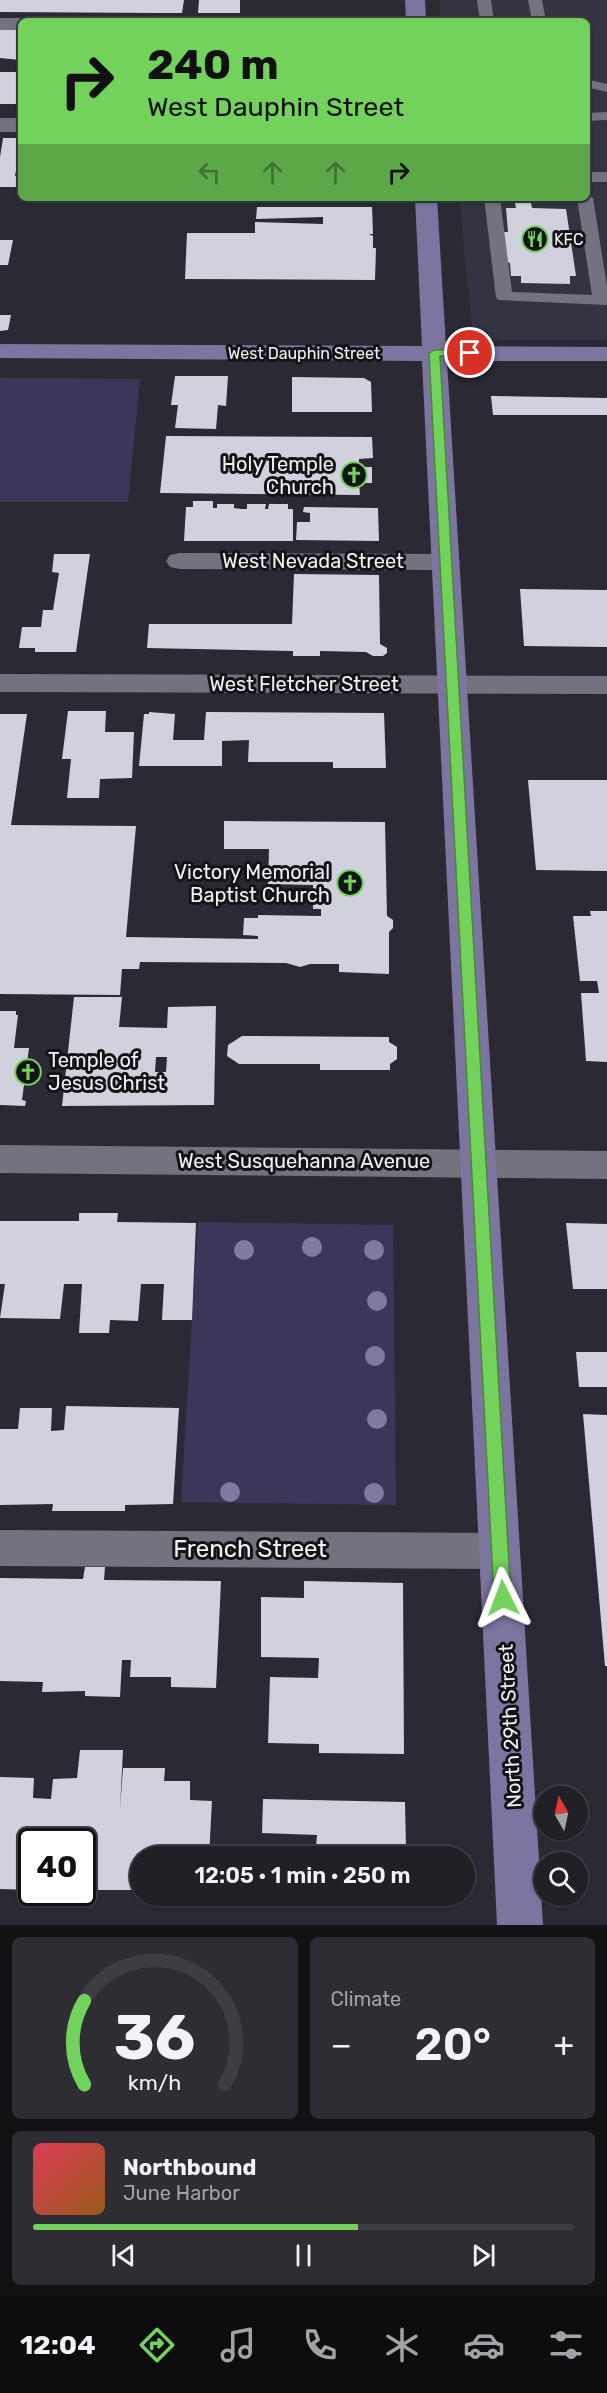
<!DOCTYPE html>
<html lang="en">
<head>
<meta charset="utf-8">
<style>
	body { margin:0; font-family:Rubik,sans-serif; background:#2d2d33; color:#f1f3f6; height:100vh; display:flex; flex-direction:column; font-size:22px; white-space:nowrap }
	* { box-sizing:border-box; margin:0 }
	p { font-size:20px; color:#a2a3a7 }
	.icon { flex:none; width:33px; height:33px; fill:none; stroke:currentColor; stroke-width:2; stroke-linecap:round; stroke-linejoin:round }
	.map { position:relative; height:1925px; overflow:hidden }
	.details { display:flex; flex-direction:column; gap:12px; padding:12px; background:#121215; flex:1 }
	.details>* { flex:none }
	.top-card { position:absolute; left:18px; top:18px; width:572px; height:183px; border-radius:9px; box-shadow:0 2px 4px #0004,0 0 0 2px #3d3e44; background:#73d25c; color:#111; overflow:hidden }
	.needle { width:39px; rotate:351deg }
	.controls { position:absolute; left:534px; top:1786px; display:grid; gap:12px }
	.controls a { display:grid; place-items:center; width:54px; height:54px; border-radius:50%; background:#202027; box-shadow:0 2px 4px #0004,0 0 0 2px #3d3e44; font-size:30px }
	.speed { position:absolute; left:18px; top:1828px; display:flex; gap:12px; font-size:30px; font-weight:700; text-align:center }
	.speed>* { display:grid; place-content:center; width:78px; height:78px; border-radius:50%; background:#202027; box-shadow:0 2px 4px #0004,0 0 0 2px #3d3e44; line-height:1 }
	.speed .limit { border:3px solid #111; border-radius:9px; background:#fff; color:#111 }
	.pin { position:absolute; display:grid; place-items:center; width:51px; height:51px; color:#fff; margin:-26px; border:3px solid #fff; border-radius:50%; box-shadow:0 2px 6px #0007 }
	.me { position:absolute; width:66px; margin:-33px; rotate:357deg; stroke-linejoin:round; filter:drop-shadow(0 0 4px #0008) }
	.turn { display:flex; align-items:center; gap:21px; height:126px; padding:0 30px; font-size:27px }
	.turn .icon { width:78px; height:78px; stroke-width:2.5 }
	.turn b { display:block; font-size:42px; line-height:51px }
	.lanes { display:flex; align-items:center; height:57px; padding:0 30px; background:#0003; justify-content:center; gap:30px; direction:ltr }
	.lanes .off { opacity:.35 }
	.big { font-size:45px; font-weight:600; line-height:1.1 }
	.details .card { flex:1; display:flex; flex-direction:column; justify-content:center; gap:9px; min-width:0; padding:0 21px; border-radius:9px; background:#2d2d33 }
	.details .dial { align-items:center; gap:0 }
	.dial svg { height:156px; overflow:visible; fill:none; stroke:#3d3e44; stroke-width:7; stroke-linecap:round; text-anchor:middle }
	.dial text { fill:#f1f3f6; stroke:none }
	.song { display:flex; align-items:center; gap:18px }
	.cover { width:72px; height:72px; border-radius:9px; background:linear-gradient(135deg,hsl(350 70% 55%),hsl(30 70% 35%)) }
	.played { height:6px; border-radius:3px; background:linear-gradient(90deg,#73d25c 60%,#3d3e44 60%) }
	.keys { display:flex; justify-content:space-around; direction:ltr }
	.heat { display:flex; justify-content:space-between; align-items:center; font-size:33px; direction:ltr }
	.details .tiles { flex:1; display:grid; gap:12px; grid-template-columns:1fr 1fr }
	.card:last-child { grid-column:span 2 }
	.trip { position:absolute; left:130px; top:1846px; width:345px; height:60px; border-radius:30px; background:#202027; box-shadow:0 2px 4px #0004,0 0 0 2px #3d3e44; font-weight:600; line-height:60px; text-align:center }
	.dock { display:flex; height:96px; justify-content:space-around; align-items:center; background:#0d0d10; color:#a2a3a7 }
	.dock .icon { width:42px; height:42px }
	.dock .on { color:#73d25c }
	.dock b { font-size:27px; color:#f1f3f6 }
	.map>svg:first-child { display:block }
	.built { fill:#343342 }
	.green { fill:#3c375a }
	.building { fill:#d1d0dd; fill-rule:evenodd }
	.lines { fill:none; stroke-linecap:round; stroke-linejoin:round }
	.lane { fill:#73727e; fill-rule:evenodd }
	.street { fill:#73727e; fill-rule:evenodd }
	.secondary { fill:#7c759f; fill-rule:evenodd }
	.tree { fill:#7f7a9f }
	.route { fill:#73d25c; stroke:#4b883c; stroke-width:1.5 }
	.labels { text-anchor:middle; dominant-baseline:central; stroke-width:6; stroke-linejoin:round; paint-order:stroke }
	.far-poi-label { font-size:16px; fill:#f1f1f8; stroke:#141418; text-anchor:start }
	.far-street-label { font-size:16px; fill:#f1f1f8; stroke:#141418 }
	.poi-label { font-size:20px; fill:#f1f1f8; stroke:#141418; text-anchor:end }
	.street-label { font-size:20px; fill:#f1f1f8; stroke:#141418 }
	.near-street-label { font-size:24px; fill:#f1f1f8; stroke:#141418 }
</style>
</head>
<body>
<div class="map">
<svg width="607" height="1925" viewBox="0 0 607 1925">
	<rect width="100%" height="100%" fill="#2b2a34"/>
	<path class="built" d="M439 0H607V340H473L459 198H586V21H441Z"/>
	<path class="green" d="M0 378 140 379 128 502H0Z
		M198 1222 393 1225 396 1505 181 1502Z"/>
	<path class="building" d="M0 0H184L182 13H161L0 12Z
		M199 0H240V13H198Z
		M7 28 21 30V60L0 58V30Z
		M0 72H21V104H0Z
		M3 138H21V160L18 161 15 176H20L18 187H0V157Z
		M515 203H531L532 208 566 209 576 276H570V284L521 283V276H511L510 263 506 262 503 232H508L506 208H516Z
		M257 207H372L373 234H369L373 236V248H376L375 280 185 279 187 233H255V222L323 224V217L256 219Z
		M0 240H13L8 265H0Z
		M0 315H11L8 330 0 331Z
		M175 376H228L226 406 218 405 216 429 175 428 178 405H171Z
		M292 377 364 378 371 382 372 412H292Z
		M491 396 607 398V415H493Z
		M166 436 372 437 373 458 359 459V467H372V483H359L360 495 160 493Z
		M193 501H213V508H217V504H234V508L241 509H247V504H266L265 509H268L269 504H288V509H293V541H184L186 507H193Z
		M304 507 378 508 379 541 296 540 297 522H310V513L303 512Z
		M54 554H90L76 652H35V648H19L22 627H41L43 610H53L59 573 52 572Z
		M294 574 379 575 380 644 387 648V653L383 656H373L366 652 320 651V656H293V651L147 648 149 624H292Z
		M520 589 607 590V647L524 646Z
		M68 711H106L105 732H134L132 778 100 779 99 798H67L71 759H62Z
		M149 712 175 714 173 740H204L206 712 384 713 386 768H333V762H248L249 740 222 741V766H139L144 714H149Z
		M0 714H27L11 825 136 826 126 937 258 939V936L243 935 244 918H258V915L321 916V909H313V885L268 884 269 849H224V821L385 822 387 916 393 920V928L389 932V974L339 972V964H310L300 967 286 963 140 962 139 969H122L120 995 0 994Z
		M528 780H607V871L536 870Z
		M590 911H607V1062L586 1061 581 993H599L597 981H580L573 916H591Z
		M74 997H122L119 1027 167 1028 168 1007 216 1006 214 1105 62 1106ZM156 1057H167L166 1072H155Z
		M0 1011H16V1015H18L14 1048H29L22 1100 26 1101 25 1106 0 1105Z
		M242 1036 389 1037V1042L397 1047V1059L390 1064V1070H320V1064H239L227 1056 228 1045Z
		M79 1213H118L117 1222 196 1223 192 1320H162L164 1284H141L138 1321 110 1320 109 1333H79L82 1284H64L60 1319 0 1318 5 1284H0V1221H79Z
		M566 1223 607 1224V1289H573Z
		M576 1352H607V1387H579Z
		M66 1406 179 1408 173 1504 125 1505V1511H52L53 1504 0 1505V1429H18L20 1408H52L51 1431 64 1430Z
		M583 1414 607 1415V1666H605Z
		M85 1567H105L104 1580 221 1581 216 1688 171 1687V1677H130L131 1660H122L120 1697 85 1696V1691L42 1692 43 1682 0 1681V1578L83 1579Z
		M304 1581 403 1583 404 1754 319 1753V1744L268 1743 270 1677 318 1678 319 1658 261 1657V1597L304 1598Z
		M80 1750H123L120 1809 123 1768H165L164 1781H190V1800L212 1801 209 1857H141V1890H82V1842H32V1890L0 1889V1777L34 1778 33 1798 51 1799 53 1779 77 1778Z
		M263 1799 405 1802 406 1848 411 1849 412 1857H237V1855H250V1846L316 1847 317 1835 262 1833Z
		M247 1896H413V1898L405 1906H348V1902L246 1900Z"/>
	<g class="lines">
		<path class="lane" d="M477 0H491L494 21H480Z
			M528 0H542L546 21H532Z
			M586 79 607 84V92L586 87Z
			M607 112V120L586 121V113Z
			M586 172H607V182H586Z
			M586 194 593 198 607 286V305L498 300 496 297 484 198H500L512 292 592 295 577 198H586Z"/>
		<path class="street" d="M0 18H21L29 21H21V30H0Z
			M0 118H21V132H0Z
			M180 553 446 554 456 556 460 562 456 568 446 570 180 569 170 567 166 561 170 555Z
			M0 674 607 676V694L0 692Z
			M0 1145 607 1151V1179L0 1173Z
			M0 1530 500 1533 514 1538 520 1551 514 1564 500 1569 0 1566Z"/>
		<path class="secondary" d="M405 0H425L426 21H406Z
			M415 198H437L446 346 607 347V361H447L543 1925H497L422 361 0 358V344L422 346Z"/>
	</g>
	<g class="tree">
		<circle cx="312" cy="1247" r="10"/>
		<circle cx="244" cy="1250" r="10"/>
		<circle cx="374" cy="1250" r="10"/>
		<circle cx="377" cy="1301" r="10"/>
		<circle cx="375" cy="1356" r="10"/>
		<circle cx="377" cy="1419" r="10"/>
		<circle cx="230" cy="1492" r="10"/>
		<circle cx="374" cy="1493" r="10"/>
	</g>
	<path class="route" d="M470 350 474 351V355L440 356 511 1598 509 1603 503 1606 497 1603 494 1598 429 353 434 350Z"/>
	<defs>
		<g id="restaurant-ring" transform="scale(1.35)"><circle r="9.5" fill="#141418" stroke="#73d25c" stroke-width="1.5"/><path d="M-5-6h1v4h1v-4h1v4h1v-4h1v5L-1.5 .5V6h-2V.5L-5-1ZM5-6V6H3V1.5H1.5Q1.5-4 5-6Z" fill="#73d25c"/></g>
		<g id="church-ring" transform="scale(1.35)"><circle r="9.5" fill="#141418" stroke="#73d25c" stroke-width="1.5"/><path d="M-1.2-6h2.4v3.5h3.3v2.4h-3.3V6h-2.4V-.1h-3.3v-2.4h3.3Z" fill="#73d25c"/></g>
	</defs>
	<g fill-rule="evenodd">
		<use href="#restaurant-ring" x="535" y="239"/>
		<use href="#church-ring" x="354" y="475"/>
		<use href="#church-ring" x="350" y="883"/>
		<use href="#church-ring" x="28" y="1072"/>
	</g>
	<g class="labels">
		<g class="far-poi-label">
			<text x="554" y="239">KFC</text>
		</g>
		<g class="far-street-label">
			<text x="304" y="353">West Dauphin Street</text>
		</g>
		<g class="poi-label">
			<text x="334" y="464">Holy Temple<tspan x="334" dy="23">Church</tspan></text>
			<text x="330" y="872">Victory Memorial<tspan x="330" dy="23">Baptist Church</tspan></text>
			<text x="48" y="1060" text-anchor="start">Temple of<tspan x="48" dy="23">Jesus Christ</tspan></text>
		</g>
		<g class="street-label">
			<text x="313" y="561">West Nevada Street</text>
			<text x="304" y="684">West Fletcher Street</text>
			<text x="304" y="1161">West Susquehanna Avenue</text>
			<text transform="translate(510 1726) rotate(-93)">North 29th Street</text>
		</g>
		<g class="near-street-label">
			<text x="250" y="1549">French Street</text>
		</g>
	</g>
</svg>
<div class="controls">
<a><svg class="needle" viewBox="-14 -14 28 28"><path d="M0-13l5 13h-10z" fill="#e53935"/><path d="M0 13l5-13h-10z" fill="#a2a3a7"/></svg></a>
<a><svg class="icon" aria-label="search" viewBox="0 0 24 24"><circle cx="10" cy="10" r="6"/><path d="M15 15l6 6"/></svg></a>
</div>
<div class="speed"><div class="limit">40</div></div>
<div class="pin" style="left:470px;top:353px;background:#d93025"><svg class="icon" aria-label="arrive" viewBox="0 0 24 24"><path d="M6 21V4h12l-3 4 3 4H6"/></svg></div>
<svg class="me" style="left:503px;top:1598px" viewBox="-20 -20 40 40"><path d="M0-17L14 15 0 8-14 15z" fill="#73d25c" stroke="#fff" stroke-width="4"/></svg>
<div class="trip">12:05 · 1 min · 250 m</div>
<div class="top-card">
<div class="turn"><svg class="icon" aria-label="right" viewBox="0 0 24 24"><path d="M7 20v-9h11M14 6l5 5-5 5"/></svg><div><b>240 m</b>West Dauphin Street</div></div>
<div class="lanes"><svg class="icon off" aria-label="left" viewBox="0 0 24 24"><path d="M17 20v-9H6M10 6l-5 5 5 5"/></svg><svg class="icon off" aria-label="ahead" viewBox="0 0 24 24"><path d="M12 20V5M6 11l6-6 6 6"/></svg><svg class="icon off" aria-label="ahead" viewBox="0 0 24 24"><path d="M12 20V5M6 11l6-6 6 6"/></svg><svg class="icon" aria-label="right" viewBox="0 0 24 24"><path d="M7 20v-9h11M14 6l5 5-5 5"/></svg></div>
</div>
</div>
<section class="details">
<div class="tiles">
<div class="card dial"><svg viewBox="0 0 100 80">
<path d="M14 69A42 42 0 1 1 86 69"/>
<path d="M14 69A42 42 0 0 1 14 26" stroke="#73d25c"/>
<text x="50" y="56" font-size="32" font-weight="700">36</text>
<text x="50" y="72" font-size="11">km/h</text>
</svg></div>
<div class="card"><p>Climate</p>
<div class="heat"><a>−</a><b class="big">20°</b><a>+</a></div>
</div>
<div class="card">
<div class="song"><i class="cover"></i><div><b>Northbound</b><p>June Harbor</p></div></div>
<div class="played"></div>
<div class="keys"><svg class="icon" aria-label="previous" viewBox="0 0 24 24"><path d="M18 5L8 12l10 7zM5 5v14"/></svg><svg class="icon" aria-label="pause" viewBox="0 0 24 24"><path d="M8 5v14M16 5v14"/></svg><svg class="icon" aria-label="next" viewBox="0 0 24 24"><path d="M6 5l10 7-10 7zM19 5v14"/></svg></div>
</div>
</div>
</section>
<nav class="dock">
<b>12:04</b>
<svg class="icon on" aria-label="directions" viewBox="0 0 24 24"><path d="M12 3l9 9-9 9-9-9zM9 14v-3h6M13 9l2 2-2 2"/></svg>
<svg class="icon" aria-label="music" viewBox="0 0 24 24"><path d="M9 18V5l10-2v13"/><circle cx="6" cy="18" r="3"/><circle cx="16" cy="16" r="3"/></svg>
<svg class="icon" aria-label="phone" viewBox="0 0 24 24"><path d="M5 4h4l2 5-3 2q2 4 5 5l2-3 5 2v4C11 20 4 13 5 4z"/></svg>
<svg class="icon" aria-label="climate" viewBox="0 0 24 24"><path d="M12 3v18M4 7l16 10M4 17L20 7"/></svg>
<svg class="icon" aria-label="car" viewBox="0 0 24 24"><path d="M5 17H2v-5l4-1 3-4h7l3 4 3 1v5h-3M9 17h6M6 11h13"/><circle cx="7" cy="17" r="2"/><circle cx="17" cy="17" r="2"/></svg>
<svg class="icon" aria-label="filters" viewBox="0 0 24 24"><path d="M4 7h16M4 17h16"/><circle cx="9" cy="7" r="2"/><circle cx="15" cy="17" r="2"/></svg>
</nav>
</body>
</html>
